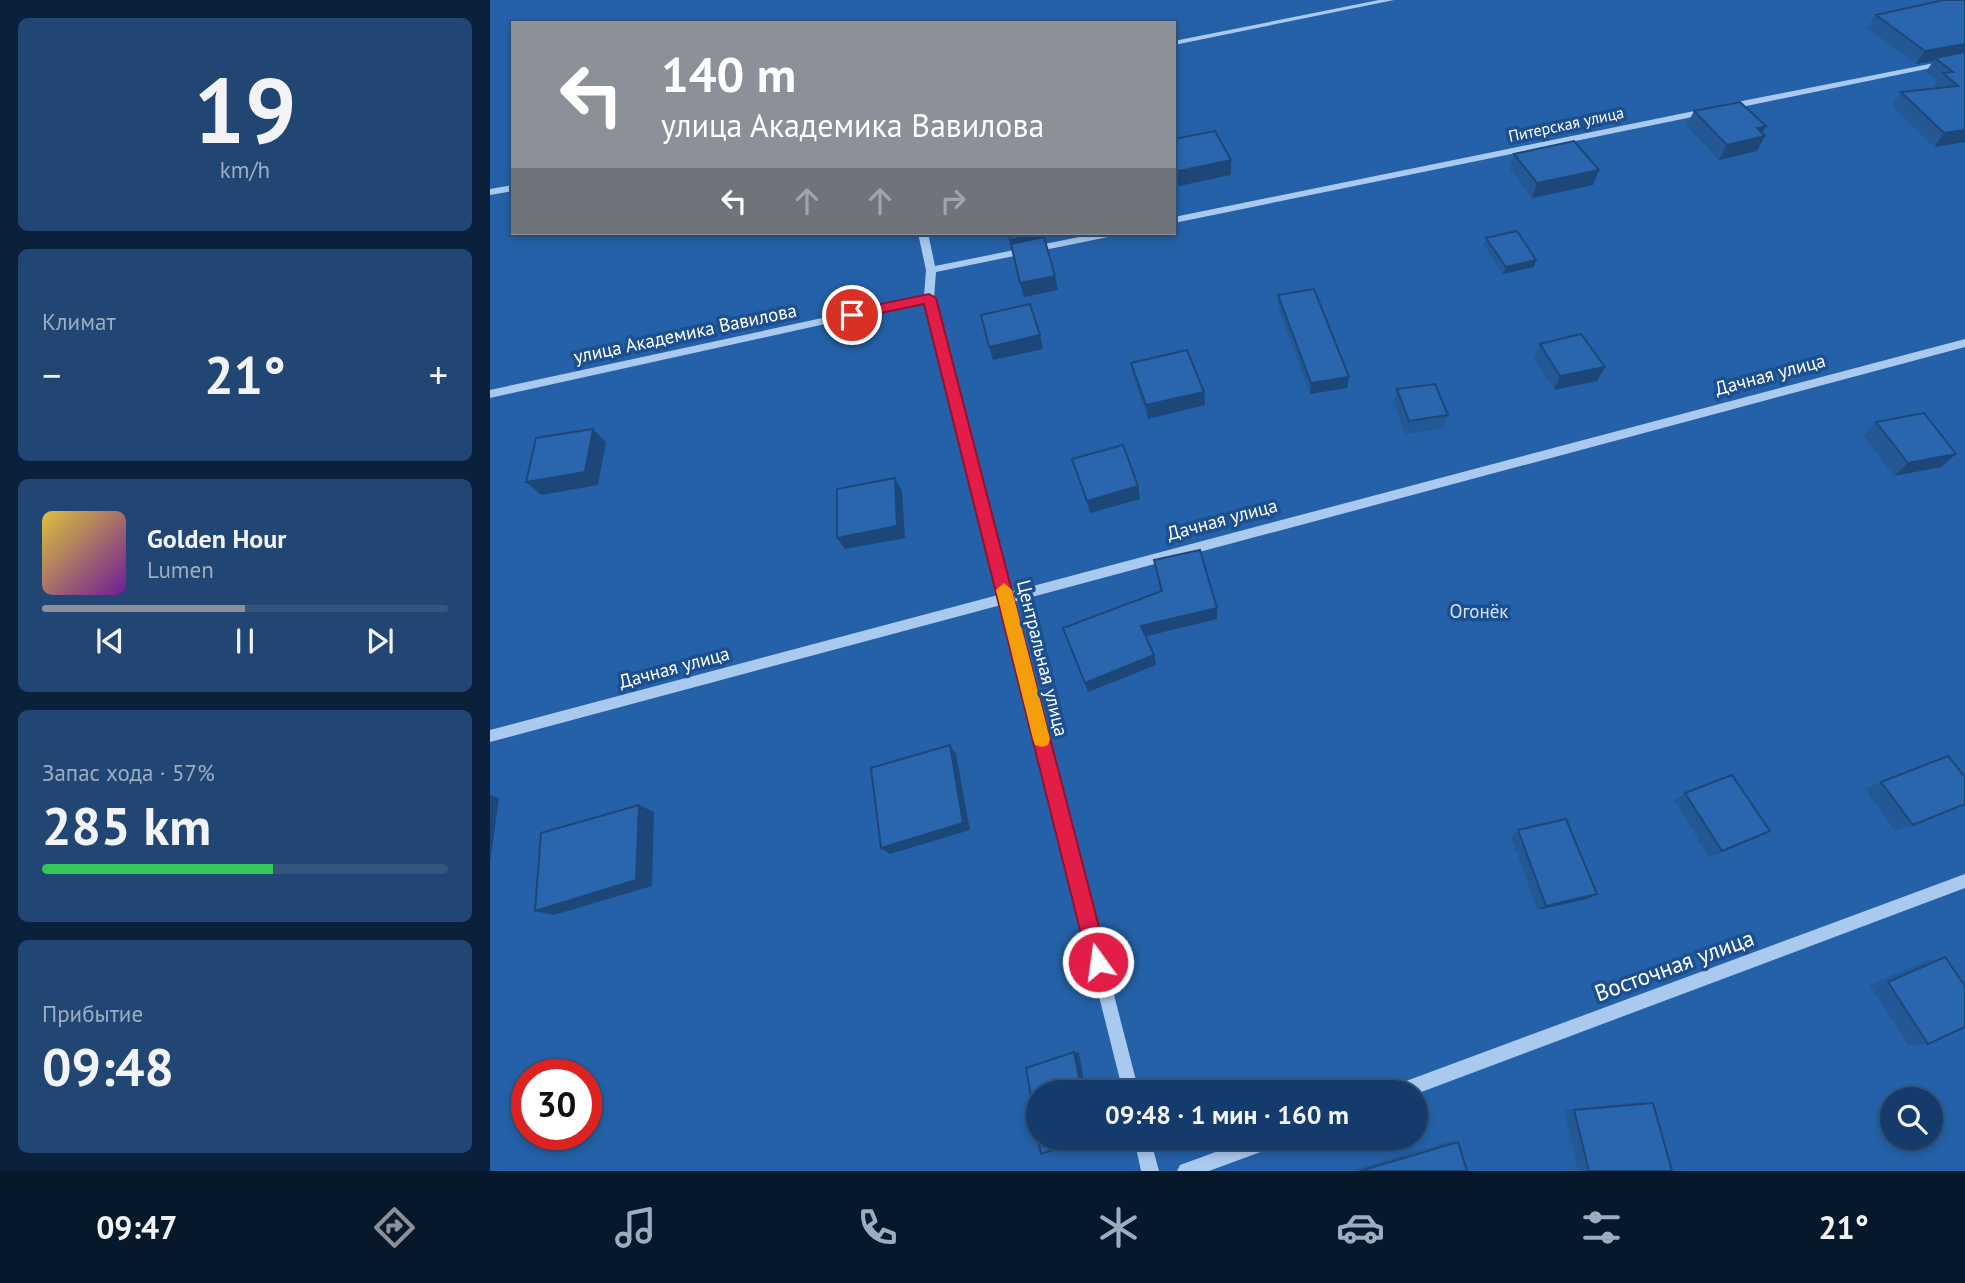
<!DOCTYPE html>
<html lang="ru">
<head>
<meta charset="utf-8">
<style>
	body { margin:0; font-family:"PT Sans",sans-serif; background:#214673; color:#f1f3f6; height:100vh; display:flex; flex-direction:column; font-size:26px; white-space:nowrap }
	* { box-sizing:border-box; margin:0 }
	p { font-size:23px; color:#9dadc1 }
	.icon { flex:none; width:38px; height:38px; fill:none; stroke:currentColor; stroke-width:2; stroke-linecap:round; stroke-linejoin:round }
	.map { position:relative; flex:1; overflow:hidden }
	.details { display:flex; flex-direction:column; gap:18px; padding:18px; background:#0b203b; width:490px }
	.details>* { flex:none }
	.banner { position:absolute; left:21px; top:21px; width:665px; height:214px; border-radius:0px; box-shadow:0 4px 10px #0003,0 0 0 2px #33557e; background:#8c9099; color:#fff; overflow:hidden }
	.fabs { position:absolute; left:1390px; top:1087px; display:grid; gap:14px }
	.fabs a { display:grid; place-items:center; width:63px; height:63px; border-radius:50%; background:#143b6b; box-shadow:0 4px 10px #0003,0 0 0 2px #33557e; font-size:35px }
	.speed { position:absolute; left:21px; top:1059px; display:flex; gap:14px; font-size:35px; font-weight:700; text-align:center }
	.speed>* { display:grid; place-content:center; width:91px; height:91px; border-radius:50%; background:#143b6b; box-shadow:0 4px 10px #0003,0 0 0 2px #33557e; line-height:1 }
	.speed .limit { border:10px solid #d22; background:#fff; color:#111 }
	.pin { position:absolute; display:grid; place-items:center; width:60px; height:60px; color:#fff; margin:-30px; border:4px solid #fff; border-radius:50%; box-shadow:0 2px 7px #0007 }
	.me { position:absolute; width:77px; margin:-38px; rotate:346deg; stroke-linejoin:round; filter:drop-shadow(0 0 5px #0008) }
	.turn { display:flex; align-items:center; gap:24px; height:147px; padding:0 35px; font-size:32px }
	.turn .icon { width:91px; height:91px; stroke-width:2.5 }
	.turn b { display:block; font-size:49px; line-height:60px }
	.lanes { display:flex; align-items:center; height:66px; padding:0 35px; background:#0003; justify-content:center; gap:35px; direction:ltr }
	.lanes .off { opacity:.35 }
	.big { font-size:52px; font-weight:600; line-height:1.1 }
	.details .card { flex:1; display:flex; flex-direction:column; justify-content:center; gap:10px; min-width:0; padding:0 24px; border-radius:10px; background:#214673 }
	.details .dial { align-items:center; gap:0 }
	.dial b { font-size:91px; line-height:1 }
	.song { display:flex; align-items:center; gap:21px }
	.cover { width:84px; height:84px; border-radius:10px; background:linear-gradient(135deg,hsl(50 70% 55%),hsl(280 70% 35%)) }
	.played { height:7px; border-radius:4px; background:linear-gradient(90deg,#8c9099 50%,#33557e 50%) }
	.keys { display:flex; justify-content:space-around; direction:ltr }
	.heat { display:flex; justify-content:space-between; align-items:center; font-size:38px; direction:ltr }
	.charge { height:10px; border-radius:5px; background:linear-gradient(90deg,#34c759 57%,#33557e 0) }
	.trip { position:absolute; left:536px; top:1080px; width:402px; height:70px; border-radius:35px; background:#143b6b; box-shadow:0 4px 10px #0003,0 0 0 2px #33557e; font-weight:600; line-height:70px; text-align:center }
	.tab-bar { display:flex; height:112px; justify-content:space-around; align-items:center; background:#08182b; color:#9dadc1 }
	.tab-bar .icon { width:49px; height:49px }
	.tab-bar .active { color:#8c9099 }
	.tab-bar b { font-size:32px; color:#f1f3f6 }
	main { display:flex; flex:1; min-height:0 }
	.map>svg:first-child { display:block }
	.green { fill:#2461a8; fill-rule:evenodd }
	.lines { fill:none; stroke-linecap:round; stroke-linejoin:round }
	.minor { fill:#a9c9ee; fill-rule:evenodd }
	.wall { fill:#245895 }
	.shaded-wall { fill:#1d4779 }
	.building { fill:#2a66ad; stroke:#1d4779; stroke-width:2 }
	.route { fill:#e11d48; stroke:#92132f; stroke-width:2 }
	.slow { fill:#f59e0b }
	.labels { text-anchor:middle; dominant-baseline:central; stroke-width:7; stroke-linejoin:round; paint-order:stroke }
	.far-street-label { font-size:16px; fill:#fff; stroke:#1b4f8f }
	.street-label { font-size:19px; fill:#fff; stroke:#1b4f8f }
	.park-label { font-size:19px; fill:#cfe3fa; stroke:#1b4f8f }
	.near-street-label { font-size:23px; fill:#fff; stroke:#1b4f8f }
</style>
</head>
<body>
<main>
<section class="details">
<div class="card dial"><b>19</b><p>km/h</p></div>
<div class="card"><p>Климат</p>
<div class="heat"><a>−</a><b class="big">21°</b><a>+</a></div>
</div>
<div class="card">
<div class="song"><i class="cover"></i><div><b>Golden Hour</b><p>Lumen</p></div></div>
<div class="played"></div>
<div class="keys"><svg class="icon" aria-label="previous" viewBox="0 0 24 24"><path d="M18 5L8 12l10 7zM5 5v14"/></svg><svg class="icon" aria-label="pause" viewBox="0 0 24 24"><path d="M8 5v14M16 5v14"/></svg><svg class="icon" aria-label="next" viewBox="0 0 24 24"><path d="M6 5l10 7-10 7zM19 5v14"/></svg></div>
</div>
<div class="card"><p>Запас хода · 57%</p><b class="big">285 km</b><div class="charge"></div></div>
<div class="card"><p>Прибытие</p><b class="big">09:48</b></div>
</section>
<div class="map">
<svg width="1475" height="1171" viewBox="0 0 1475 1171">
	<rect width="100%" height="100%" fill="#1b4f8f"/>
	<path class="green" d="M0 0H1475V1171H0ZM23 23H684V233H23ZM37 1074H96V1134H37ZM548 1092H926V1138H548ZM1402 1099H1440V1138H1402Z"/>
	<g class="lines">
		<path class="minor" d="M889 0H904L684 45V41Z
			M1475 57V61L1237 110 1233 107 1237 104Z
			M1219 108 1223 111 1222 113 684 223V217Z
			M23 185V191L0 195V189Z
			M428 233H438L445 266 609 233H628L623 236 446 272 444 298 520 592 1475 339V347L523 602 649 1092H633L511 605 0 742V730L508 595 435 302 0 398V390L434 296 436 270Z
			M1475 874V888L926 1094V1092H900L902 1086 908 1084Z
			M644 1138H660L669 1171H651Z
			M764 1138H794L792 1144 719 1171H687L690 1165Z"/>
	</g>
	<path class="wall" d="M1475 0V142L1444 147 1402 106 1411 92 1445 89 1443 87 1447 81 1436 72 1443 61 1426 64 1377 28 1386 15Z
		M1204 111 1276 126 1272 133 1275 136 1267 151 1229 160 1196 126Z
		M1024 154 1109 170 1103 185 1042 198 1020 169Z
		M996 238 1046 260 1044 267 1013 274 994 245Z
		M788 295 859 377 857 388 820 394 788 307Z
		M1050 344 1107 381 1064 390 1044 358Z
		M641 363 714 392 715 405 658 419 643 377Z
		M907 389 958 415 954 428 915 434 904 403Z
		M1386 422 1451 467 1404 476 1373 435Z
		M582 459 650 499 600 513Z
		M664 560 727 619 656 636 664 655 666 665 598 692 573 628 670 591Z
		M1391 782 1475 804 1405 831 1375 789Z
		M1195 793 1280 831 1219 857 1184 800Z
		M1028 830 1107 894 1097 899 1047 910 1021 836Z
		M1455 957 1438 1044 1418 1045 1380 985 1435 961Z
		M1150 1102 1163 1103 1182 1171H1088L1074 1110Z
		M961 1141 968 1142 977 1171H862V1170Z"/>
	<path class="shaded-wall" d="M1475 44V55L1445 58 1443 61 1426 64 1435 51Z
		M1276 126 1270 138 1275 136 1267 151 1229 160 1237 145 1267 128Z
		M1475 130V142L1444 147 1454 133Z
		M741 160V175L684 187V172Z
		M1109 170 1103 185 1042 198 1047 183Z
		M552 234 554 241 522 248 520 240Z
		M1046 260 1044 267 1013 274 1016 267Z
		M565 276 568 290 534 297 530 283Z
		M550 335 553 349 503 360 499 347Z
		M1115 367 1107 381 1064 390 1070 376Z
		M859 377 857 388 820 394 821 383Z
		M714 392 715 405 658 419 656 405Z
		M103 429 116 442 108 485 51 495 36 482Z
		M1466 454 1451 467 1404 476 1418 463Z
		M405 478 412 491 415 538 355 549 347 538Z
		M648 486 650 499 600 513 597 501Z
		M727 608V619L653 637 651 626Z
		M664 655 666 665 598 692 595 683Z
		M460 745 466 754 480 830 400 854 391 848Z
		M0 795 9 798 0 863Z
		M149 805 164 812 162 886 64 915 45 911Z
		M1280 831 1266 838 1219 857 1232 851Z
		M1107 894 1097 899 1047 910 1056 906Z
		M584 1052 589 1053 596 1092H592Z"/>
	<path class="building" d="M1454 0H1475V44L1435 51 1386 15Z
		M1475 52V130L1454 133 1411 92 1468 86 1453 73 1463 72 1445 58Z
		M1250 102 1276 126 1267 128 1275 136 1237 145 1204 111Z
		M725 131 741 160 684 172V139Z
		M1084 141 1109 170 1047 183 1024 154Z
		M1027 231 1046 260 1016 267 996 238Z
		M519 233H552V234L520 240Z
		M554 237 565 276 530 283 521 244Z
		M824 289 859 377 821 383 788 295Z
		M540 304 550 335 499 347 491 315Z
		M1091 334 1115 367 1070 376 1050 344Z
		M697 350 714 392 656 405 641 363Z
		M945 384 958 415 919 421 907 389Z
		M1434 413 1466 454 1418 463 1386 422Z
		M103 429 95 472 36 482 46 438Z
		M633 445 648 486 597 501 582 459Z
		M405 478 407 526 347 538V489Z
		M710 550 727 608 651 626 664 655 595 683 573 628 672 591 664 560Z
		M460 745 473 823 391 848 381 768Z
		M1458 756 1475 777V804L1423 825 1391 782Z
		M1242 775 1280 831 1232 851 1195 793Z
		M149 805 146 880 45 911 51 833Z
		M1076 819 1107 894 1056 906 1028 830Z
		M1455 957 1475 986V1027L1438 1044 1398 982Z
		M584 1052 592 1092H548V1137L536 1068Z
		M1163 1103 1182 1171H1099L1084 1110Z
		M548 1138H597L551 1154Z
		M968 1142 977 1171H870Z"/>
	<path class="route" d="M439 294 446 298 618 962 615 969 608 972 601 969 598 962 434 304 362 319 355 315 362 310Z"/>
	<path class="slow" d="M514 583 522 590 560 739 558 745 552 747 545 745 543 739 506 590Z"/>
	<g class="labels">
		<g class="far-street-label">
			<text transform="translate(1076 124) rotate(-12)">Питерская улица</text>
		</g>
		<g class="street-label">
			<text transform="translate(195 333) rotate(-12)">улица Академика Вавилова</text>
			<text transform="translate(1280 374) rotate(-15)">Дачная улица</text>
			<text transform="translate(732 519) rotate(-15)">Дачная улица</text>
			<text transform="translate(553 658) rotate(76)">Центральная улица</text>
			<text transform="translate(184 667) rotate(-15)">Дачная улица</text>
		</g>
		<g class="park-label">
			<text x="989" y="611">Огонёк</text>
		</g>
		<g class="near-street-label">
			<text transform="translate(1184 965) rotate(-20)">Восточная улица</text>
		</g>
	</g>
</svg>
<div class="fabs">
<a><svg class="icon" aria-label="search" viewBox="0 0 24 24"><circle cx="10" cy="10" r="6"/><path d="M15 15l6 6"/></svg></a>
</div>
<div class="speed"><div class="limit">30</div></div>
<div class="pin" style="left:362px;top:315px;background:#d93025"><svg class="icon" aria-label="arrive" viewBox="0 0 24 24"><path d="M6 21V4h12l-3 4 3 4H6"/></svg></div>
<svg class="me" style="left:608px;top:962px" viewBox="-20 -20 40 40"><circle r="17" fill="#e11d48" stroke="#fff" stroke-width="3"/><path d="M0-11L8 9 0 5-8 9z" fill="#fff"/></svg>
<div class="trip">09:48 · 1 мин · 160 m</div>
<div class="banner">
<div class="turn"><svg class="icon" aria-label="left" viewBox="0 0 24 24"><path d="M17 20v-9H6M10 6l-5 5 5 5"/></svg><div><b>140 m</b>улица Академика Вавилова</div></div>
<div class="lanes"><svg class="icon" aria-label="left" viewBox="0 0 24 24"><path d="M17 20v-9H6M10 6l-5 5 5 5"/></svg><svg class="icon off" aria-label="ahead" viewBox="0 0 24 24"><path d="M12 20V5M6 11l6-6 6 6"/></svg><svg class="icon off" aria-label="ahead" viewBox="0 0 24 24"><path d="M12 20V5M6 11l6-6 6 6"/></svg><svg class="icon off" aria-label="right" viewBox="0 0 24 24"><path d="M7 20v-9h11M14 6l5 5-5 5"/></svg></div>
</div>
</div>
</main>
<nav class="tab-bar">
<b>09:47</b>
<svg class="icon active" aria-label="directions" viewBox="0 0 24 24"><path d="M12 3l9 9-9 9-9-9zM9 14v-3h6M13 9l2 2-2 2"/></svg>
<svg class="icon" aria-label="music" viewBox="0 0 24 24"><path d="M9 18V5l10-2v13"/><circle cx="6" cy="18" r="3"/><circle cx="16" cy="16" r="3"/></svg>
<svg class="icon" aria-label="phone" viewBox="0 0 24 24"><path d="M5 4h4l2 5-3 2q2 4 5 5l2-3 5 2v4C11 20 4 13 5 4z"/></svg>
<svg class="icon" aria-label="climate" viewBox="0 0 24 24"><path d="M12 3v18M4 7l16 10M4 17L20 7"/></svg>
<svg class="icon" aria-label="car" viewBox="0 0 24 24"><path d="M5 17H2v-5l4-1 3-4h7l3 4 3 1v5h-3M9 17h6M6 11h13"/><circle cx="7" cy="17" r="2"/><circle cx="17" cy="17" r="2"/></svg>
<svg class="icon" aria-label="filters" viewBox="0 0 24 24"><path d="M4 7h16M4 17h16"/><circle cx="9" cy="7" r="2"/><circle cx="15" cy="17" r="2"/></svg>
<b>21°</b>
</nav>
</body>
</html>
